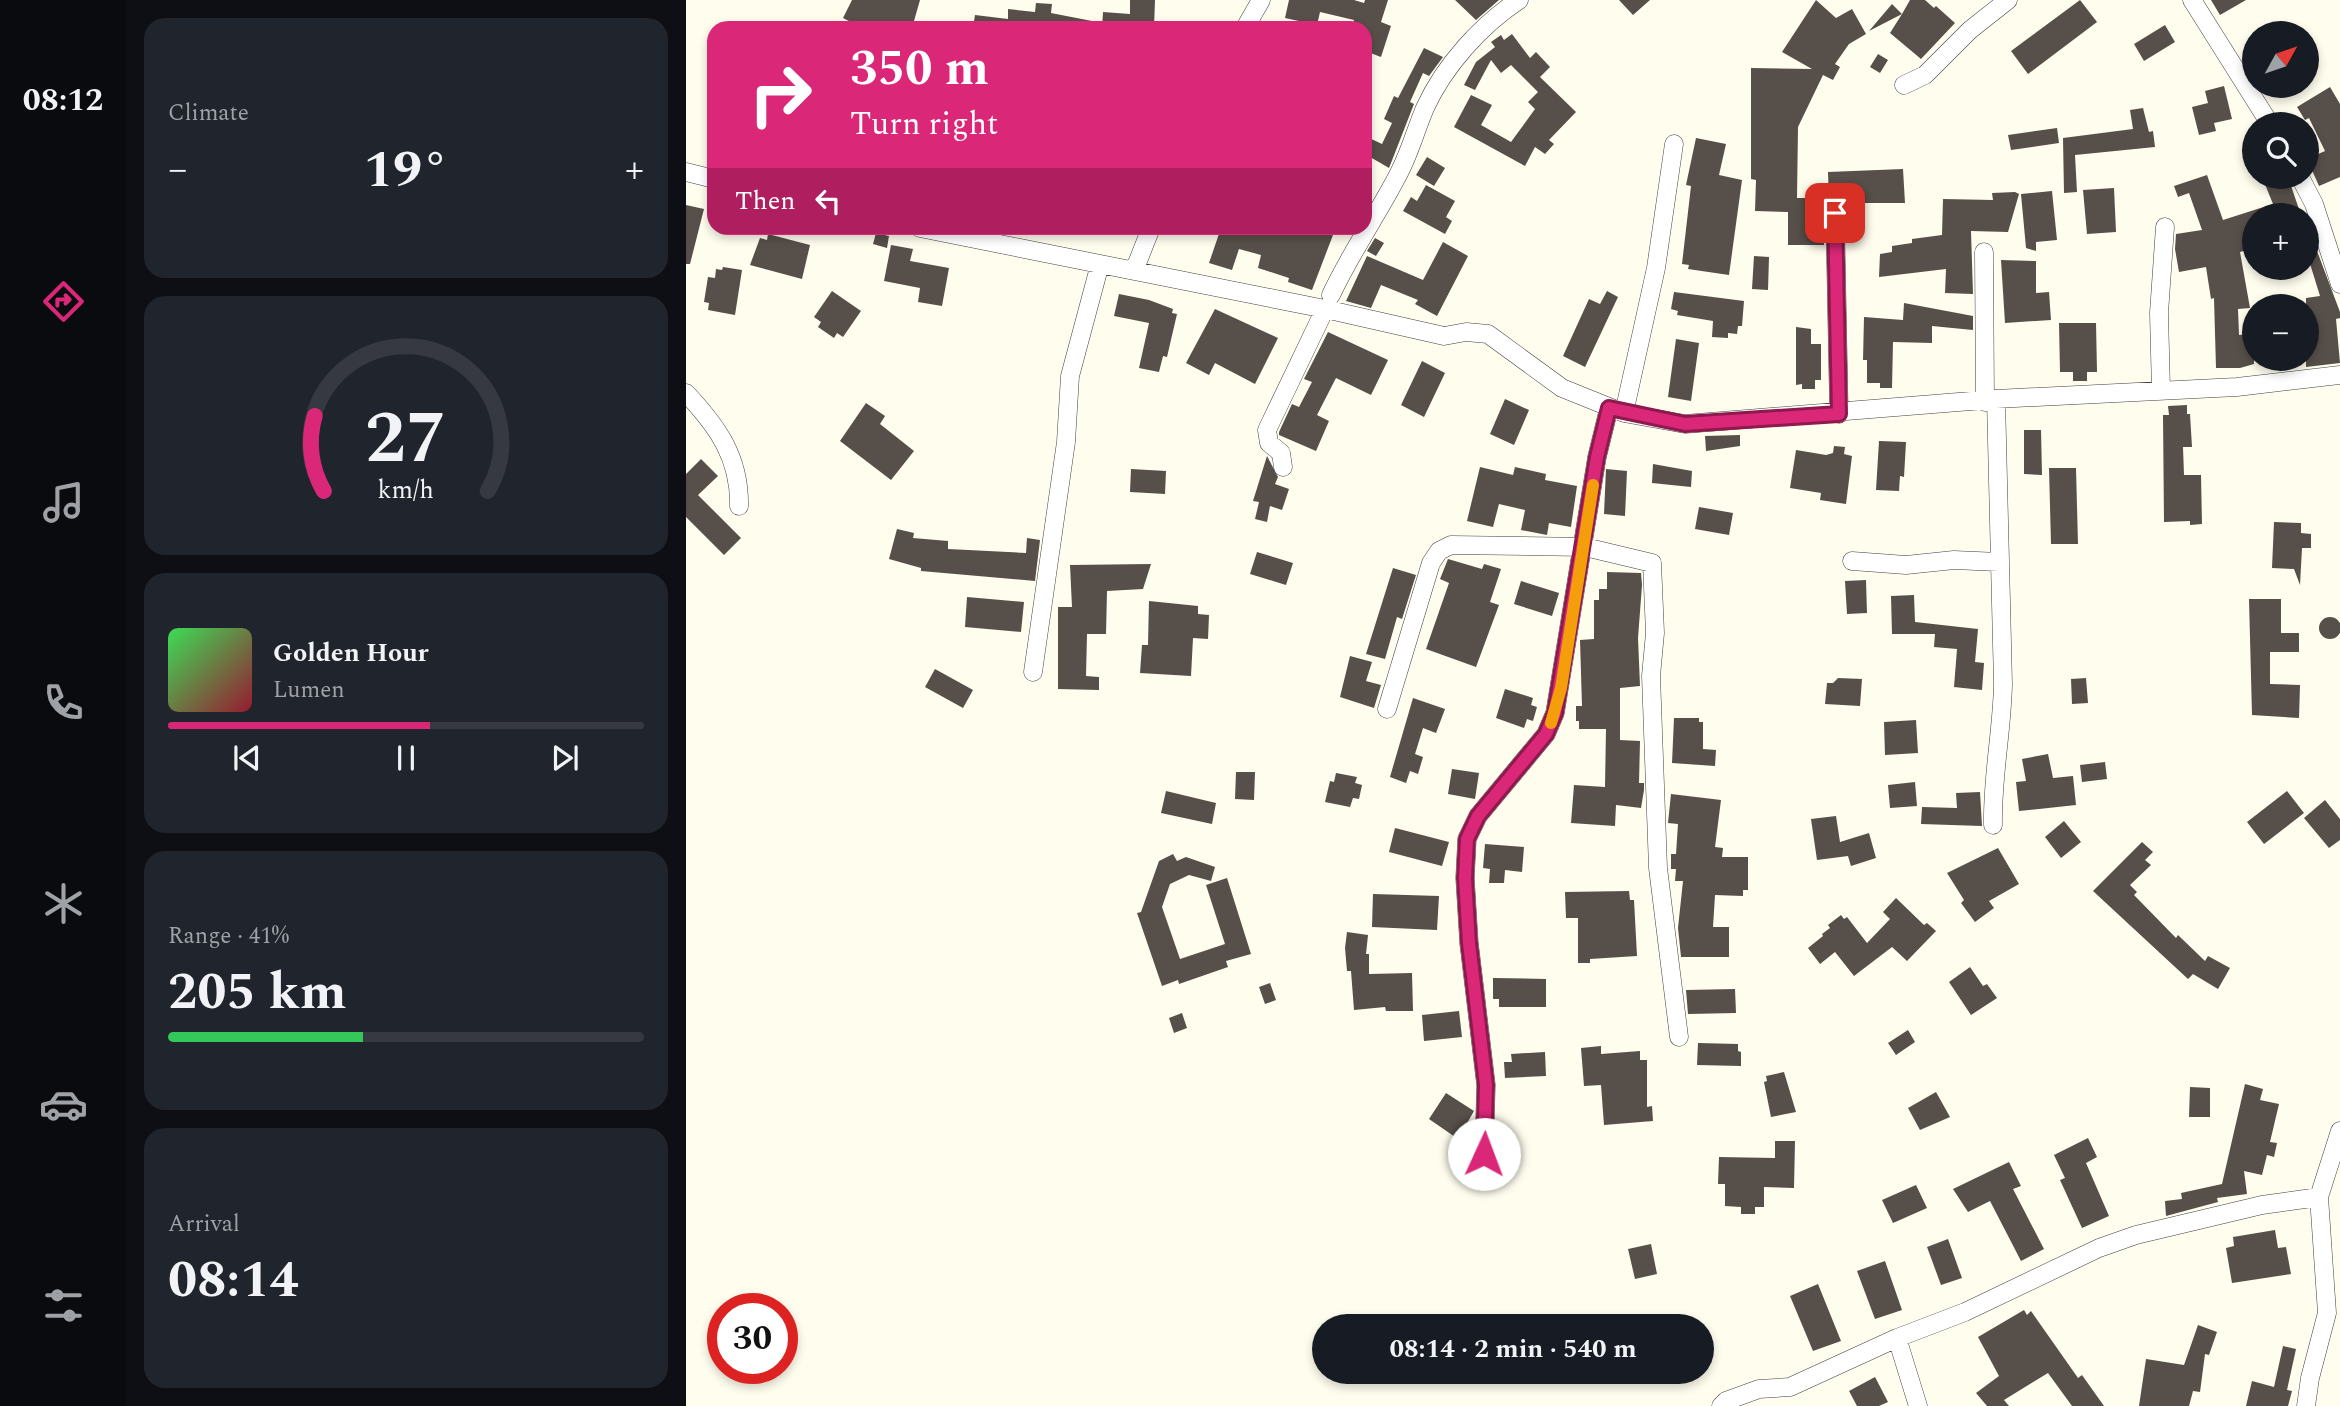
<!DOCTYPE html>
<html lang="en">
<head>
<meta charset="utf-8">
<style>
	body { margin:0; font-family:Spectral,serif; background:#20242c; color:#f1f3f6; height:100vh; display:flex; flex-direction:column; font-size:26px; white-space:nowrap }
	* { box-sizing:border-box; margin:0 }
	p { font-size:23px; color:#9ea1a6 }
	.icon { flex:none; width:38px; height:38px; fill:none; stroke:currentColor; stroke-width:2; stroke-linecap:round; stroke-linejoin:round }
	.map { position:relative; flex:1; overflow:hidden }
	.details { display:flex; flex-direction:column; gap:18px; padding:18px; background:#0d0f14; width:560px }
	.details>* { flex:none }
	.hud { position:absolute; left:21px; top:21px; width:665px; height:214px; border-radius:21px; box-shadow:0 4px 10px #0003; background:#db2777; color:#fff; overflow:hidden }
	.needle { width:46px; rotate:50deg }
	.controls { position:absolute; left:1556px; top:21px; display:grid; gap:14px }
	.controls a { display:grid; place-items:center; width:77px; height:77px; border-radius:50%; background:#171b24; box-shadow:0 4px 10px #0003; font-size:35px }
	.speed { position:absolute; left:21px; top:1293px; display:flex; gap:14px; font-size:35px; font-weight:700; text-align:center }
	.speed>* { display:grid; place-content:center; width:91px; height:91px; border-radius:50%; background:#171b24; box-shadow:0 4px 10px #0003; line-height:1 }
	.speed .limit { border:10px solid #d22; background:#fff; color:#111 }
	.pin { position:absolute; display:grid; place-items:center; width:60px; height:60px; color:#fff; margin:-30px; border-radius:14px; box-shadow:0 4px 10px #0006 }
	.me { position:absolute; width:77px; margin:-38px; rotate:2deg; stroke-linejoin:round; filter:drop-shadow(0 0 5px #0008) }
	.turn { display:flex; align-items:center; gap:24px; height:147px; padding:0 28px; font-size:32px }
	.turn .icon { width:91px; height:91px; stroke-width:2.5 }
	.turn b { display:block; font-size:49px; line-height:60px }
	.then { display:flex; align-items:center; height:66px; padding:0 28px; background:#0003; gap:14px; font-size:26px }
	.big { font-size:52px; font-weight:700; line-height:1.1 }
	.details .card { flex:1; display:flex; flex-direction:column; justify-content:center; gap:10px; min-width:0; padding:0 24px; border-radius:21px; background:#20242c }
	.details .dial { align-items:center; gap:0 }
	.dial svg { height:182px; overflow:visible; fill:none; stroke:#363941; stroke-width:7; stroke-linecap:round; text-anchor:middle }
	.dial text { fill:#f1f3f6; stroke:none }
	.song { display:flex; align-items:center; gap:21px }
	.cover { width:84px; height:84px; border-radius:10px; background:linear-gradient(135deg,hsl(130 70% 55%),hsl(350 70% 35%)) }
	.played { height:7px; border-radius:4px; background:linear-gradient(90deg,#db2777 55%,#363941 55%) }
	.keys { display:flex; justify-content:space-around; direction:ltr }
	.heat { display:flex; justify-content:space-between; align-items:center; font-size:38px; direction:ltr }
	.charge { height:10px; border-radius:5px; background:linear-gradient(90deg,#34c759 41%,#363941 0) }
	.trip { position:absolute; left:626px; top:1314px; width:402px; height:70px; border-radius:35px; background:#171b24; box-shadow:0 4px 10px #0003; font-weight:700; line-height:70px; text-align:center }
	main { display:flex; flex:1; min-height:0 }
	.dock { display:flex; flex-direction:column; width:126px; justify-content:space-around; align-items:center; background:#090b0e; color:#9ea1a6 }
	.dock .icon { width:49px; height:49px }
	.dock .selected { color:#db2777 }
	.dock b { font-size:32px; color:#f1f3f6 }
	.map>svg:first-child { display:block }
	.building { fill:#574f49 }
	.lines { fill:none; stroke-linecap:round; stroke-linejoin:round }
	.minor-casing { stroke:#404040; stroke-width:19 }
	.minor { stroke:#fff; stroke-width:18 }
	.route-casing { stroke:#8e194d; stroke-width:18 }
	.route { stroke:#db2777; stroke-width:12 }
	.slow { stroke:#f59e0b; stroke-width:12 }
</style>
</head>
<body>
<main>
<nav class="dock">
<b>08:12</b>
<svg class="icon selected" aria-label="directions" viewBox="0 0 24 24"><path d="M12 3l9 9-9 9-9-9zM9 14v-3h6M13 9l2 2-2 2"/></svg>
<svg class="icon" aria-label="music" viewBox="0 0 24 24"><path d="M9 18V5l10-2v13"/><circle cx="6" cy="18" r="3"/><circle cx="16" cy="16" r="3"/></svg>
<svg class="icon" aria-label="phone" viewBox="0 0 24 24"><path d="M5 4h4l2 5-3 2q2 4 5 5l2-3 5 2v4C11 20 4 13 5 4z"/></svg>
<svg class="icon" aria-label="climate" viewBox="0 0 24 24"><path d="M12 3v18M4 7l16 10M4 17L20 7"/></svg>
<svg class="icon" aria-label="car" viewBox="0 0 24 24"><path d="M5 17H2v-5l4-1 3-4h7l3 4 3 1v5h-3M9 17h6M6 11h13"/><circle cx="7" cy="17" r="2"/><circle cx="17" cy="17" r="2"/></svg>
<svg class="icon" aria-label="filters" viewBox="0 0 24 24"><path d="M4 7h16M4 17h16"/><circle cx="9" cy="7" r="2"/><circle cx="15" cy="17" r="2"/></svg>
</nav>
<section class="details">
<div class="card"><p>Climate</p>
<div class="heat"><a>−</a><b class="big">19°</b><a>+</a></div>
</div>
<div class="card dial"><svg viewBox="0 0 100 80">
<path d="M14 69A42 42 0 1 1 86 69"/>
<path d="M14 69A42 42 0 0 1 10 36" stroke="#db2777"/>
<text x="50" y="56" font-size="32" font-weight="700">27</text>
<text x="50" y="72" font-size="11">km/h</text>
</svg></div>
<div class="card">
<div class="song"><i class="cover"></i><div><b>Golden Hour</b><p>Lumen</p></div></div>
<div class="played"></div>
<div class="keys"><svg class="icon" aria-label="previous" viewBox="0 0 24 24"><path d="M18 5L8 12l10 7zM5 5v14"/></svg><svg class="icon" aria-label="pause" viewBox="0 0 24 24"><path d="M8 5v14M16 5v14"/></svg><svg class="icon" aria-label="next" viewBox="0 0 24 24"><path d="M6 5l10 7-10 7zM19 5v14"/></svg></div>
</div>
<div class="card"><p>Range · 41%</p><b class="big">205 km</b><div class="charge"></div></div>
<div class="card"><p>Arrival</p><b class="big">08:14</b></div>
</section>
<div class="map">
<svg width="1654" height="1406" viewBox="0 0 1654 1406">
	<rect width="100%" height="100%" fill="#fffdee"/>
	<path class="building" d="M166 0H234L226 28H176L157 18Z
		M444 0H469L468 28H416L417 12 444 14Z
		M603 0H668L678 3 679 0H702L695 22 705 26 695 57 679 51V28H666L668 20 634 12 631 25 599 18Z
		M769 0H813L790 20Z
		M933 0H964L947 15Z
		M1130 0 1150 18 1166 9 1180 34 1163 44 1149 64 1154 67 1147 80 1137 75 1112 127 1111 198H1137L1138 245H1102V212L1069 211 1070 180 1065 179V68L1126 69 1096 52Z
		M1224 0H1239L1248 8 1250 6 1269 23 1235 59 1204 33 1216 14 1183 31 1206 4 1216 14Z
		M1394 0 1411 22 1342 74 1325 51Z
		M1525 0H1560L1534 15Z
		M350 3 366 4 365 13 411 22 410 28H287L289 15 322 19V9L349 12Z
		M1479 25 1489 42 1458 61 1448 44Z
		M826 34 844 58 850 52 864 67 854 77 890 112 863 140 868 144 859 154 849 147 839 166 768 127 785 95 806 105 795 125 825 142 849 109 842 102 852 92 825 65 815 73 805 60 789 90 778 85 790 62 809 47 805 42 815 35 818 40Z
		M738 48 757 57 743 76 737 73 724 102 728 104 703 168 679 154V136L696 144 706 123 698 119 708 96 712 98Z
		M1192 54 1202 60 1194 73 1184 67Z
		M1538 86 1546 119 1528 123 1530 131 1513 135 1506 107 1522 103 1519 91Z
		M1644 87 1654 104V177L1633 186 1621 159 1639 151 1623 118 1619 120 1611 107Z
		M1457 108 1463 132 1467 131 1469 147 1389 155 1391 192 1378 193 1377 138 1447 129 1444 110Z
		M1371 128 1373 143 1325 150 1322 135Z
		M1010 138 1040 144 1033 175 1056 180 1043 275 1002 269 1003 265 996 264 1005 186 1000 185Z
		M741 157 759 168 748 186 730 175Z
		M1217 169 1219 203H1143L1142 172Z
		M1521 175 1537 220 1587 204 1576 177H1602L1615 215H1568V248L1554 252 1564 308 1552 309 1553 335 1568 333V364L1554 368H1530L1528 298 1525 299 1520 267 1493 272 1489 249 1490 234 1516 230 1503 193 1492 197 1488 186Z
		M740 185 769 201 760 217 766 221 759 234 717 211 725 197 731 201Z
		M1428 188 1430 232 1401 234 1397 190Z
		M1366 191 1371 240 1350 242V251L1340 248 1335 194Z
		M1329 192 1333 194 1322 232 1285 231 1287 294 1259 293 1260 269 1193 277 1194 254 1206 252V246L1226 243V239L1256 235 1257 199 1307 200 1306 193Z
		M0 205 18 209 4 264H0Z
		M535 228H633L647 235 626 290 602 282 603 278 572 268 575 255 553 249 546 270 523 263Z
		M190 233 203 236 201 248 187 244Z
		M82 234 124 245 116 279 64 265 74 238 81 240Z
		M689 238 698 243 690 256 681 251Z
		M757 242 782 256 751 316 729 304 732 300 695 285 685 308 660 301 681 256 737 280Z
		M205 245 227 249 224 261 263 268 256 306 232 302 234 288 198 281Z
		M1631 251 1654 312V318L1650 319 1654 363 1620 367V298L1634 296 1621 254Z
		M1068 256 1083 257 1082 290 1066 289Z
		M1315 260 1350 261V293L1363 292 1365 320 1319 323Z
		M37 267 56 270 49 315 22 310 23 303 18 302 22 277 29 278 30 269 36 270Z
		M146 291 175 311 157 337 151 333 148 338 132 327 135 322 128 317Z
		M921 291 932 297 899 367 877 356 903 299 914 304Z
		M988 292 1058 301 1056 326H1052L1051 334 1042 333V338L1026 337 1027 321 991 315 992 311 985 309Z
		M433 294 463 300 487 309 486 313 491 314 481 357 477 356 473 372 453 368 463 323 428 316Z
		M1218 303 1287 316V330L1246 326V343L1207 342 1206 388H1194V383H1181V360H1177L1178 317 1217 320Z
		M529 309 592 338 569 384 529 363 523 375 500 363Z
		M1373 323H1410L1411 372H1401V381H1387V372H1374Z
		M1110 327 1125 329V344H1135V380H1129V389H1116V384L1110 385Z
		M642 332 702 360 685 395 650 378 631 415 643 421 630 451 593 435V432L606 404 613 407 626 382 618 379Z
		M990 339 1013 343 1005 401 982 397Z
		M736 361 759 373 738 417 715 405Z
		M819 399 843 410 828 445 804 434Z
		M180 403 199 416 194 424 228 451 205 480 154 441Z
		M1501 405V414H1504L1506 447H1497L1498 475H1515L1516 524 1504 525V521L1478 522 1477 415H1483L1482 406Z
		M1338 430H1355L1356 475 1338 474Z
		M1054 435V446L1020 451 1019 436Z
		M1193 441 1220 442 1218 477 1214 476 1213 491 1190 490Z
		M1148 446 1159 447 1158 454 1166 456 1160 504 1134 500 1135 493 1104 488 1110 450 1140 455 1147 453Z
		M581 456 592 477 589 484 603 489 596 510 584 506 581 522 569 519 573 502 567 501Z
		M15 459 32 476 12 495 55 538 38 555 0 517V474Z
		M967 464 1006 471 1005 487 966 483Z
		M794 467 827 475 829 467 860 474 859 480 891 486 885 527 863 523 861 535 835 530 839 510 813 504 807 527 781 521Z
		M1363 468H1390L1392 544H1365Z
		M445 469 480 471 479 494 444 492Z
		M920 469 941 471 939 516 918 514Z
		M1013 507 1047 513 1043 535 1009 529Z
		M1588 522 1615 523V533L1625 534V548H1616L1614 585 1608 569 1586 568Z
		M211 529 228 533 227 538 262 541V549L340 553 341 538 354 540 349 581 235 571V568L203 559Z
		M571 552 607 563 600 585 564 574Z
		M762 559 796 569 798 564 815 569 804 602 813 605 790 667 740 649 763 583 754 579Z
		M465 564 457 589 421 591 420 634H401L400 676 413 677V690L372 689V607H386L384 565Z
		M707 568 730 575 716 619 711 617 699 659 680 654Z
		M921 572 955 573 956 585 952 638 954 686 934 688V740L954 741 953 783H958V790L955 808 930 805 929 826 885 823 888 785 919 787 920 729H893V721H890V706H896L894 640 908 639V600H913V589H921Z
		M1180 580 1181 613 1161 614 1159 581Z
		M835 581 873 593 866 616 828 604Z
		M1228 595 1229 622 1292 629 1289 662 1298 663 1296 690 1268 687 1271 649 1248 647 1249 634H1206L1205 596Z
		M281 597 338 602 335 632 279 627Z
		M1563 599H1595V633H1613V652H1584V684L1614 685 1613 718 1566 715Z
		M463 601 512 606V614L523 615 522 639 507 638 505 676 454 673 456 645H462Z
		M1633 628a11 11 0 1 1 22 0a11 11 0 1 1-22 0Z
		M664 656 686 662 680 681 695 685 688 708 654 697Z
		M249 669 287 690 277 708 239 687Z
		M1152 678 1176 679 1174 706 1139 704 1141 683H1147Z
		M1400 678 1402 703 1386 704 1385 679Z
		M819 689 847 698 845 705 851 707 847 721 841 719 838 728 810 718Z
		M727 698 759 709 750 733 737 728 729 754 737 757 732 774 724 771 720 783 704 777Z
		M988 718H1013V722H1017V749L1030 750 1029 766 986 763Z
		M1230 720 1232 753 1199 755 1198 722Z
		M1362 754 1367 778 1387 776 1390 805 1333 811 1330 782 1340 781 1336 759Z
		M1419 762 1421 779 1396 782 1394 765Z
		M766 769 793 773 789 799 762 794Z
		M550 772H569L568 800 549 799Z
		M650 773 671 777 669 783 676 785 673 799 667 798 664 807 639 802 644 781 648 782Z
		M1229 782 1231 806 1204 808 1202 785Z
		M480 791 530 803 526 824 475 813Z
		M1601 791 1618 813 1578 844 1561 822Z
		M1294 792 1296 826 1235 824 1236 807 1271 808 1270 793Z
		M985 794 1035 800 1029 847 1037 848 1036 857H1062V890H1057V896L1029 895 1027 927H1043V957H995L992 928 997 881H989L990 869H985V854H990L992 824 982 823Z
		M1639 800 1654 819V840L1643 848 1618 818Z
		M1150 816 1154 842 1183 833 1190 858 1165 866 1162 856 1131 860 1125 819Z
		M1378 821 1395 842 1375 858 1359 837Z
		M709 828 763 842 756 866 703 852Z
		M1456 842 1467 852 1459 860 1465 865 1444 885 1451 892 1448 895 1490 938 1492 935 1519 961 1522 956 1544 968 1532 989 1507 974 1502 979 1407 891Z
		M799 844 838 847 836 872 819 870 818 883H803L804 869 797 868Z
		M1312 848 1333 884 1303 901 1308 908 1289 922 1275 903 1278 900 1261 873Z
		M487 854 491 861 500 857 529 867 525 881 503 875 484 884 476 907 494 959 539 944 520 885 541 878 565 954 540 961 542 967 493 984 492 980 476 986 451 913 455 912 473 861Z
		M943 891 944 900H948L951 956 904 959V963H892V918H880L879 892Z
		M687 894 753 896 751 930 686 927Z
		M1210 898 1238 925 1241 923 1250 931 1221 961 1206 947 1168 976 1149 952 1134 964 1122 948 1137 936 1136 934 1144 928 1142 925 1155 915 1158 919 1161 917 1181 943 1204 919 1197 912Z
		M661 932 682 935 680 954H683V974L726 973 727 1011H700L699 1007 668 1010 665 971H661L659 948Z
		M1284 967 1297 986 1301 984 1311 998 1285 1015 1263 982Z
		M807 978 860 979V1007H813V999H807Z
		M584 983 590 1000 579 1004 573 987Z
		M1049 989 1050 1013 1002 1014 1000 990Z
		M773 1011 776 1037 738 1041 736 1015Z
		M496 1013 501 1028 488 1033 483 1018Z
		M1222 1030 1229 1042 1210 1055 1202 1043Z
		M1012 1043 1052 1044V1051L1055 1052V1066L1011 1065Z
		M915 1046V1054L954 1051V1060H961V1107L966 1106 967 1121 918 1125 915 1085 898 1086 895 1048Z
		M859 1052 860 1076 819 1078 818 1062H826L825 1054Z
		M1098 1072 1110 1112 1085 1117 1078 1082 1081 1081 1080 1076Z
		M1559 1084 1577 1089 1574 1100 1593 1104 1584 1142 1591 1143 1588 1157 1581 1155 1576 1175 1558 1171 1561 1194 1531 1198 1532 1202 1480 1216 1479 1201 1496 1199 1495 1193 1536 1184Z
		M1504 1087 1524 1088V1117H1503Z
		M1250 1092 1264 1117 1234 1130 1222 1108Z
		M760 1093 788 1111 772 1139 743 1119Z
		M1402 1138 1411 1157 1400 1163 1423 1216 1396 1228 1374 1180 1379 1178 1368 1155Z
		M1089 1141H1109L1108 1188 1078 1187V1207H1069V1214H1055V1207L1039 1206V1184H1032L1033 1157 1089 1158Z
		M1323 1162 1335 1186 1327 1189 1358 1249 1335 1261 1304 1201 1282 1212 1267 1189Z
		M1230 1185 1241 1208 1207 1223 1196 1200Z
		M1589 1230 1592 1248 1600 1247 1605 1274 1546 1283 1540 1248 1548 1246 1547 1237Z
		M1262 1239 1276 1278 1255 1285 1241 1247Z
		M965 1244 971 1274 949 1279 942 1249Z
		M1199 1261 1216 1310 1189 1319 1171 1271Z
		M1132 1284 1155 1341 1127 1351 1104 1296Z
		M1338 1310 1341 1315 1345 1311 1392 1378 1396 1375 1418 1406H1386L1362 1373 1318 1400 1323 1406H1301L1290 1393 1313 1376 1292 1337Z
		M1512 1325 1531 1332 1523 1355 1519 1354 1514 1392 1507 1391 1503 1406H1453L1460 1359 1498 1365Z
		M1597 1346 1610 1349 1601 1390 1606 1391 1602 1406H1560L1566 1381 1588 1387Z
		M1189 1377 1202 1402 1193 1406H1171L1163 1391Z"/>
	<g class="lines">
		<g class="minor-casing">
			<path id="minor" d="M1506 0 1584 124
				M559 28 575 0
				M1218 85 1239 75 1284 30 1322 0
				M0 172 28 179
				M1614 177 1628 204 1654 284
				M1149 213 1153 414
				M234 228 639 309 758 336 780 332 802 334 876 388 938 413 999 424 1310 399 1551 387 1654 375
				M1298 252 1299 402
				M448 271 465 228
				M645 295C665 252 692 214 713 173 724 152 730 129 739 108 758 66 795 25 833 0
				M1475 391 1473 313 1479 227
				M0 393C32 427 54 458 53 506
				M938 413 970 268 988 144
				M597 467 595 453 583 443 581 430 639 309
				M1166 561 1220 565 1268 560 1313 562
				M347 672 380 442 384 376 414 264
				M701 709 745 563 753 551 765 545 899 547 966 563 969 633 965 676 972 868 993 1037
				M1307 825C1306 777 1316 732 1317 684L1310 399
				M798 1154 800 1085 783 943 779 878 781 839 792 816 860 734 869 713 911 457 923 408
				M1211 1338 1232 1406
				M1035 1406 1040 1401 1073 1389 1104 1387 1211 1338 1279 1312 1413 1248 1450 1235 1576 1205 1633 1197
				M1620 1406 1624 1378 1641 1313 1633 1197 1654 1131"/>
		</g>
		<use href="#minor" class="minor"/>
	</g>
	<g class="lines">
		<g class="route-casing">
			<path id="route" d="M798 1154 800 1085 783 943 779 878 781 839 792 816 860 734 869 713 911 457 923 408 999 424 1153 414 1149 213"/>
		</g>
		<use href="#route" class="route"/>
		<path class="slow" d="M865 723 875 688 907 485"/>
	</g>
</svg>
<div class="controls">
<a><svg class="needle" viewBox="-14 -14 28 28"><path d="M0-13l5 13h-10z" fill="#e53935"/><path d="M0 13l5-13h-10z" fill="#9ea1a6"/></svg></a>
<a><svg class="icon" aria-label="search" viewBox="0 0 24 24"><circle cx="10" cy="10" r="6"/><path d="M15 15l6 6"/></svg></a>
<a>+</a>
<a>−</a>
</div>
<div class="speed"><div class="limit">30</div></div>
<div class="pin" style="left:1149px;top:213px;background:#d93025"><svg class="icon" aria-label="arrive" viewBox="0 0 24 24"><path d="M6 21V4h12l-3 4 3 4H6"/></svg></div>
<svg class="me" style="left:798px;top:1154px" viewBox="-20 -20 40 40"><circle r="19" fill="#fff"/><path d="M0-13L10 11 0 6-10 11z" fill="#db2777"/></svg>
<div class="trip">08:14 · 2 min · 540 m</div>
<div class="hud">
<div class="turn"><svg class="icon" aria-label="right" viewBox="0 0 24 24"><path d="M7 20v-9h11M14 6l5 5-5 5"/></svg><div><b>350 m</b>Turn right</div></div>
<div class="then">Then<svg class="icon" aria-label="left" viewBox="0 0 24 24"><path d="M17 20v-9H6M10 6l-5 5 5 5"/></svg></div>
</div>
</div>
</main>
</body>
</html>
